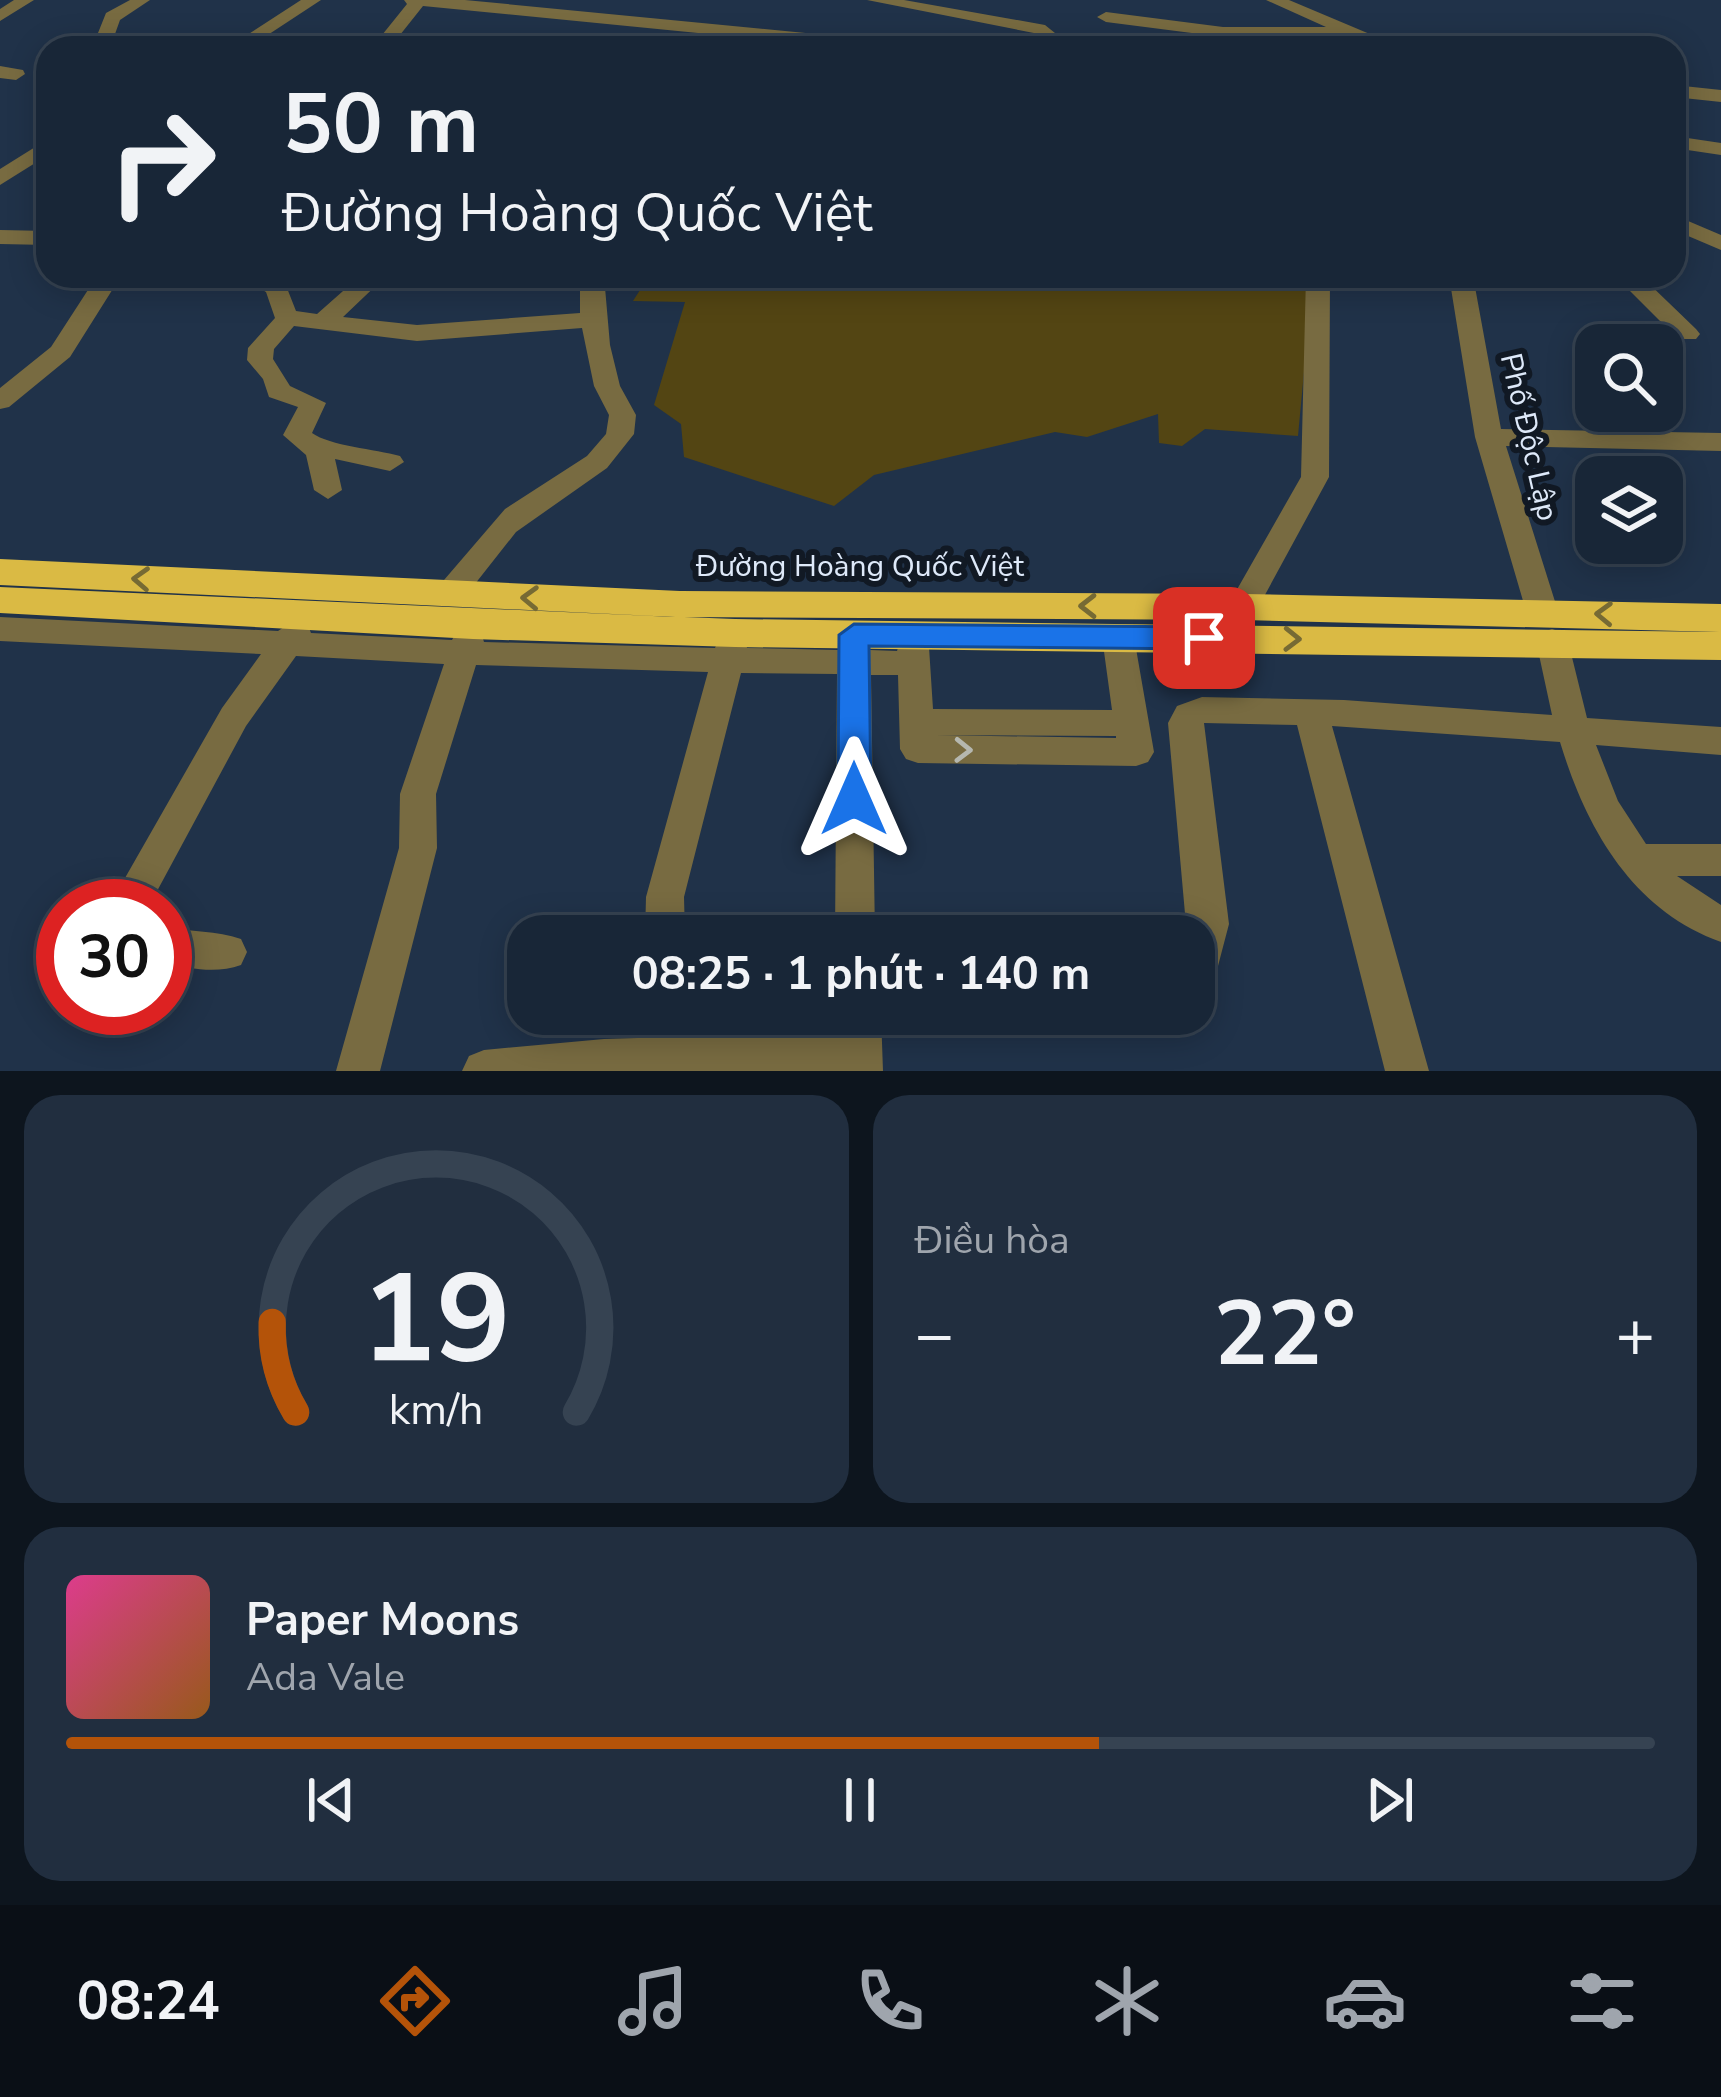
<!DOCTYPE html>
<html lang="vi">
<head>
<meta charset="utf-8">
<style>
	body { margin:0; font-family:"Nunito Sans",sans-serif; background:#212e3f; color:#f1f3f6; height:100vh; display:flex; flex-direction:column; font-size:45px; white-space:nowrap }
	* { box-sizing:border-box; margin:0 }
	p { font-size:39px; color:#9fa5ad }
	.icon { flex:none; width:66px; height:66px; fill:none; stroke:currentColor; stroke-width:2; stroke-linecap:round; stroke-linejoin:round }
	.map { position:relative; height:1071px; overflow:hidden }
	.side { display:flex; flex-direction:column; gap:24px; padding:24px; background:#0d151e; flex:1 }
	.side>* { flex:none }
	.top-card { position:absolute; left:36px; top:36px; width:1650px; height:252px; border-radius:36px; box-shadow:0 6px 30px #0003,0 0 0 3px #364352; background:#182637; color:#f1f3f6; overflow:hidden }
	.buttons { position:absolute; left:1575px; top:324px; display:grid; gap:24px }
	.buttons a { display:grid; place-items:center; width:108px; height:108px; border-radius:24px; background:#182637; box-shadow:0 6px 30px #0003,0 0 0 3px #364352; font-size:60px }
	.speed { position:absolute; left:36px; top:879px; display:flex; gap:24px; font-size:60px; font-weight:700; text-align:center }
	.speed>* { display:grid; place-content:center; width:156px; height:156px; border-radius:50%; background:#182637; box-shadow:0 6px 30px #0003,0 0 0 3px #364352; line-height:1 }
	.speed .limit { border:18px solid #d22; background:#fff; color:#111 }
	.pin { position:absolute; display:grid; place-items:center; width:102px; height:102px; color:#fff; margin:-51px; border-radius:24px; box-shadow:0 6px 18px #0006 }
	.me { position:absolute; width:132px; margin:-66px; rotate:0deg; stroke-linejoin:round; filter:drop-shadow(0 0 9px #0008) }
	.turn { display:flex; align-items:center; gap:42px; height:252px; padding:0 48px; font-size:54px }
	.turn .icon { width:156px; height:156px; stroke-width:2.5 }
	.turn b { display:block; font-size:84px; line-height:102px }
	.big { font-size:90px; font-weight:700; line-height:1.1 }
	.side .tile { flex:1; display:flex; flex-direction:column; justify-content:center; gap:18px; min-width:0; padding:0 42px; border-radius:36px; background:#212e3f }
	.side .dial { align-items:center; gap:0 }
	.dial svg { height:312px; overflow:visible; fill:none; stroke:#364352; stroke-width:7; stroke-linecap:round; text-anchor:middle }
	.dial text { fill:#f1f3f6; stroke:none }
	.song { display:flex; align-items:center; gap:36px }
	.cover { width:144px; height:144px; border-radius:18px; background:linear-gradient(135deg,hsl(330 70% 55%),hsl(30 70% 35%)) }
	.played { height:12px; border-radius:6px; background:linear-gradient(90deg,#b45309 65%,#364352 65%) }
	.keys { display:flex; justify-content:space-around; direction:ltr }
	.heat { display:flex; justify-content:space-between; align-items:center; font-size:66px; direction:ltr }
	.side .tiles { flex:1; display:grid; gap:24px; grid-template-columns:1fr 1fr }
	.tile:last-child { grid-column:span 2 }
	.trip { position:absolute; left:507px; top:915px; width:708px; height:120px; border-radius:36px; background:#182637; box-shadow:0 6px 30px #0003,0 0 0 3px #364352; font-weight:700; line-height:120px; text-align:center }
	.dock { display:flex; height:192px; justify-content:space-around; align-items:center; background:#0a0f16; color:#9fa5ad }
	.dock .icon { width:84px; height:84px }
	.dock .on { color:#b45309 }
	.dock b { font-size:54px; color:#f1f3f6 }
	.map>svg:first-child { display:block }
	.green { fill:#534513 }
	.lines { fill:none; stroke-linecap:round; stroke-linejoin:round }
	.minor { fill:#786b41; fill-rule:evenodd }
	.highway { fill:#daba44; fill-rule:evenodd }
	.oneway { stroke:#766a34 }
	.oneway2 { stroke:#b5b7af }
	.route { fill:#1a73e8; stroke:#114b97; stroke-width:3 }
	.labels { text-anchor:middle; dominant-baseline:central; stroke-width:12; stroke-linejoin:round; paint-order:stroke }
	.street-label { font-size:30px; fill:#dee9f9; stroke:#111924 }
</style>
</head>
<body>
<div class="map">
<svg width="1721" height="1071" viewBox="0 0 1721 1071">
	<rect width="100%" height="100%" fill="#203249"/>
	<path class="green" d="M649 276H1313L1298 436 1205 429 1182 446 1159 443 1158 414 1087 437 1055 432 874 475 834 506 684 457 681 424 654 405 685 302 633 301Z"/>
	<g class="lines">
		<path class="minor" d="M14 0H34L0 21V9Z
			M130 0H150L120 20 110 48H92L106 13Z
			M301 0H321L248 48H227Z
			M404 0H465L908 43 917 48H852L423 6 396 40 398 48H380L378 40 407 4Z
			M867 0H904L1045 25 1060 37 1054 48H1036L1039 34Z
			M1266 0H1289L1403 48 1297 34 1223 37 1106 22 1097 17 1106 12 1223 27H1326Z
			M0 66 23 70 25 74 16 80 0 78Z
			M1674 85 1721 90V102L1674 97Z
			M1674 136 1721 143V155L1674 148Z
			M48 139V155L0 185V169Z
			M1674 215 1721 235V250L1674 230Z
			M0 230 48 231V245L0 244Z
			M97 276H121L70 357 9 407 0 409V388L51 347Z
			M239 276H270L285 283 296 311 317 314 360 276H386L343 317 417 325 580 313V276H604L610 345 620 386 636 415 634 434 607 468 516 532 460 603H438L433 595 438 587 505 509 587 456 606 434 609 415 594 386 582 328 417 341 294 326 274 349 273 359 290 386 326 403 312 433C330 446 375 449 400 456L404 462 390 471 335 459 342 490 328 499 314 490 306 455 283 435 298 407 269 397 263 379 247 360 248 348 275 318 266 292Z
			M1306 276H1330L1329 477 1254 615H1232L1227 607 1301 477Z
			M1449 276H1473L1501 429 1721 433V451L1506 446 1558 611 1553 619H1531L1526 611 1475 437Z
			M1615 276H1641L1696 329 1700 334 1696 339H1678Z
			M0 617 278 631 296 619 307 623 311 633 452 640 458 629H480L484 642 715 648 720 636H744L747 648 838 650 842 639H866L870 650 897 651 901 639H925L929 647 933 709 1112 710 1102 637 1107 629H1129L1134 637 1154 752 1148 762 1136 766 918 763 906 759 900 749 898 675H871L875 936H835L837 674 741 673 684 897 685 936H645L646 897 708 672 476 665 436 794 437 848 380 1071H336L399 848 400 794 444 664 296 656 246 726 149 906H109L222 708 261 654 0 641ZM935 735 1116 736V738Z
			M1552 629 1564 633 1568 641 1587 718 1721 727V755L1596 745 1618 801 1646 844H1721V876H1677L1721 905V942C1632 910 1586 828 1560 742L1332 726 1429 1071H1385L1297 725 1204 723 1229 924 1218 966 1194 976V936H1187L1168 723 1177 706 1202 697 1344 700 1552 715 1536 641 1540 633Z
			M165 926C190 933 217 930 241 939L247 952 241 965C216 974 190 969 165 962Z
			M839 1014H881L883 1071H462L469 1056 484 1050 604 1039 840 1032Z"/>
		<path class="highway" d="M0 559 680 591 1243 594 1721 604V660L735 647 473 639 0 613V587L675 617 0 585ZM684 617 1243 620 1719 632 735 619Z"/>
	</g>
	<defs><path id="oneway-chevron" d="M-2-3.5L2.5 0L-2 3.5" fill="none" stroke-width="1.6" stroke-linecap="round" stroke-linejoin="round" transform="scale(3)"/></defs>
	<g class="oneway">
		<use href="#oneway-chevron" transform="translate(141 579) rotate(-177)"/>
		<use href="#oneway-chevron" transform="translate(530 598) rotate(-178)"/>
		<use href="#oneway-chevron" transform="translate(1088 606) rotate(-180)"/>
		<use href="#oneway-chevron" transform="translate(1604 614) rotate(-178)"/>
		<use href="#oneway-chevron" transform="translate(1292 639) rotate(1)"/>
	</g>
	<use class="oneway2" href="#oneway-chevron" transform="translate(963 750) rotate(1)"/>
	<path class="route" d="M854 624 1204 627 1219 638 1204 649 869 646 871 799 866 809 854 813 842 809 838 799 839 635Z"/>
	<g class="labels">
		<g class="street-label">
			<text transform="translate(1529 437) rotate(77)">Phố Độc Lập</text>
			<text x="860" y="566">Đường Hoàng Quốc Việt</text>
		</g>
	</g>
</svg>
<div class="buttons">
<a><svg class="icon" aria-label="search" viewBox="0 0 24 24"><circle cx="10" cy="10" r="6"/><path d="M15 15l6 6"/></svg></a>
<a><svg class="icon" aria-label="layers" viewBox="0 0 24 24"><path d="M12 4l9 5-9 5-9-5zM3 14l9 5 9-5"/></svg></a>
</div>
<div class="speed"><div class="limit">30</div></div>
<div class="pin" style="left:1204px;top:638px;background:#d93025"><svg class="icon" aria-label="arrive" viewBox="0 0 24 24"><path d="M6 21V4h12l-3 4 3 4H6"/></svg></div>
<svg class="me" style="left:854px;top:799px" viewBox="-20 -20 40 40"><path d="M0-17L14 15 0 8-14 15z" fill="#1a73e8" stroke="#fff" stroke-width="4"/></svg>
<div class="trip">08:25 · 1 phút · 140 m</div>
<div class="top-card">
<div class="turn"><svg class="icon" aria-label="right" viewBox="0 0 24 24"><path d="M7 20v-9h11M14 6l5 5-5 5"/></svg><div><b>50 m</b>Đường Hoàng Quốc Việt</div></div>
</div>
</div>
<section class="side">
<div class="tiles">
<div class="tile dial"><svg viewBox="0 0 100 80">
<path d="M14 69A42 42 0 1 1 86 69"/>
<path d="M14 69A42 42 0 0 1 8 46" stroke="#b45309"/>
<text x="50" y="56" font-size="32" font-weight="700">19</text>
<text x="50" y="72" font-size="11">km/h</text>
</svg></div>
<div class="tile"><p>Điều hòa</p>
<div class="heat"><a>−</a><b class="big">22°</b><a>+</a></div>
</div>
<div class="tile">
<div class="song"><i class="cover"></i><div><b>Paper Moons</b><p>Ada Vale</p></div></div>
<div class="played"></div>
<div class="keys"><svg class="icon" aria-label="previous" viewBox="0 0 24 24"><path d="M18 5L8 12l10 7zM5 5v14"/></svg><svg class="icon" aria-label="pause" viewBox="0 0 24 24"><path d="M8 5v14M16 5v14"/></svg><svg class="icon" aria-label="next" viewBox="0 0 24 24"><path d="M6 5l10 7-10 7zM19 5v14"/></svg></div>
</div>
</div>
</section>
<nav class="dock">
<b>08:24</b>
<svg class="icon on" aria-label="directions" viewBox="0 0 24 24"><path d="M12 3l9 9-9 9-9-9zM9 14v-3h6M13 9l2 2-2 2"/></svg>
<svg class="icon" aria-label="music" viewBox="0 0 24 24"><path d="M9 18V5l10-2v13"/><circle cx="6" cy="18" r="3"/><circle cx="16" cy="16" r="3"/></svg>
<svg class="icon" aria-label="phone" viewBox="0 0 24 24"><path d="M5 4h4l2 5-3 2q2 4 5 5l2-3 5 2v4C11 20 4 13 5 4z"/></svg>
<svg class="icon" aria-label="climate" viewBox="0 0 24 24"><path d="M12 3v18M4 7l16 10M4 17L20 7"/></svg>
<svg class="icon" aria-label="car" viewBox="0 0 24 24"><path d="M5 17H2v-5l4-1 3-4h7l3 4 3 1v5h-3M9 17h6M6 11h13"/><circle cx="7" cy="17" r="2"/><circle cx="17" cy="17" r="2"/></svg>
<svg class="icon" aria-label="filters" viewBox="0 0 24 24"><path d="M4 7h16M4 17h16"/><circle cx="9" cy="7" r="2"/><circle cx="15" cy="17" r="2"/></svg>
</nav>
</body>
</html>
